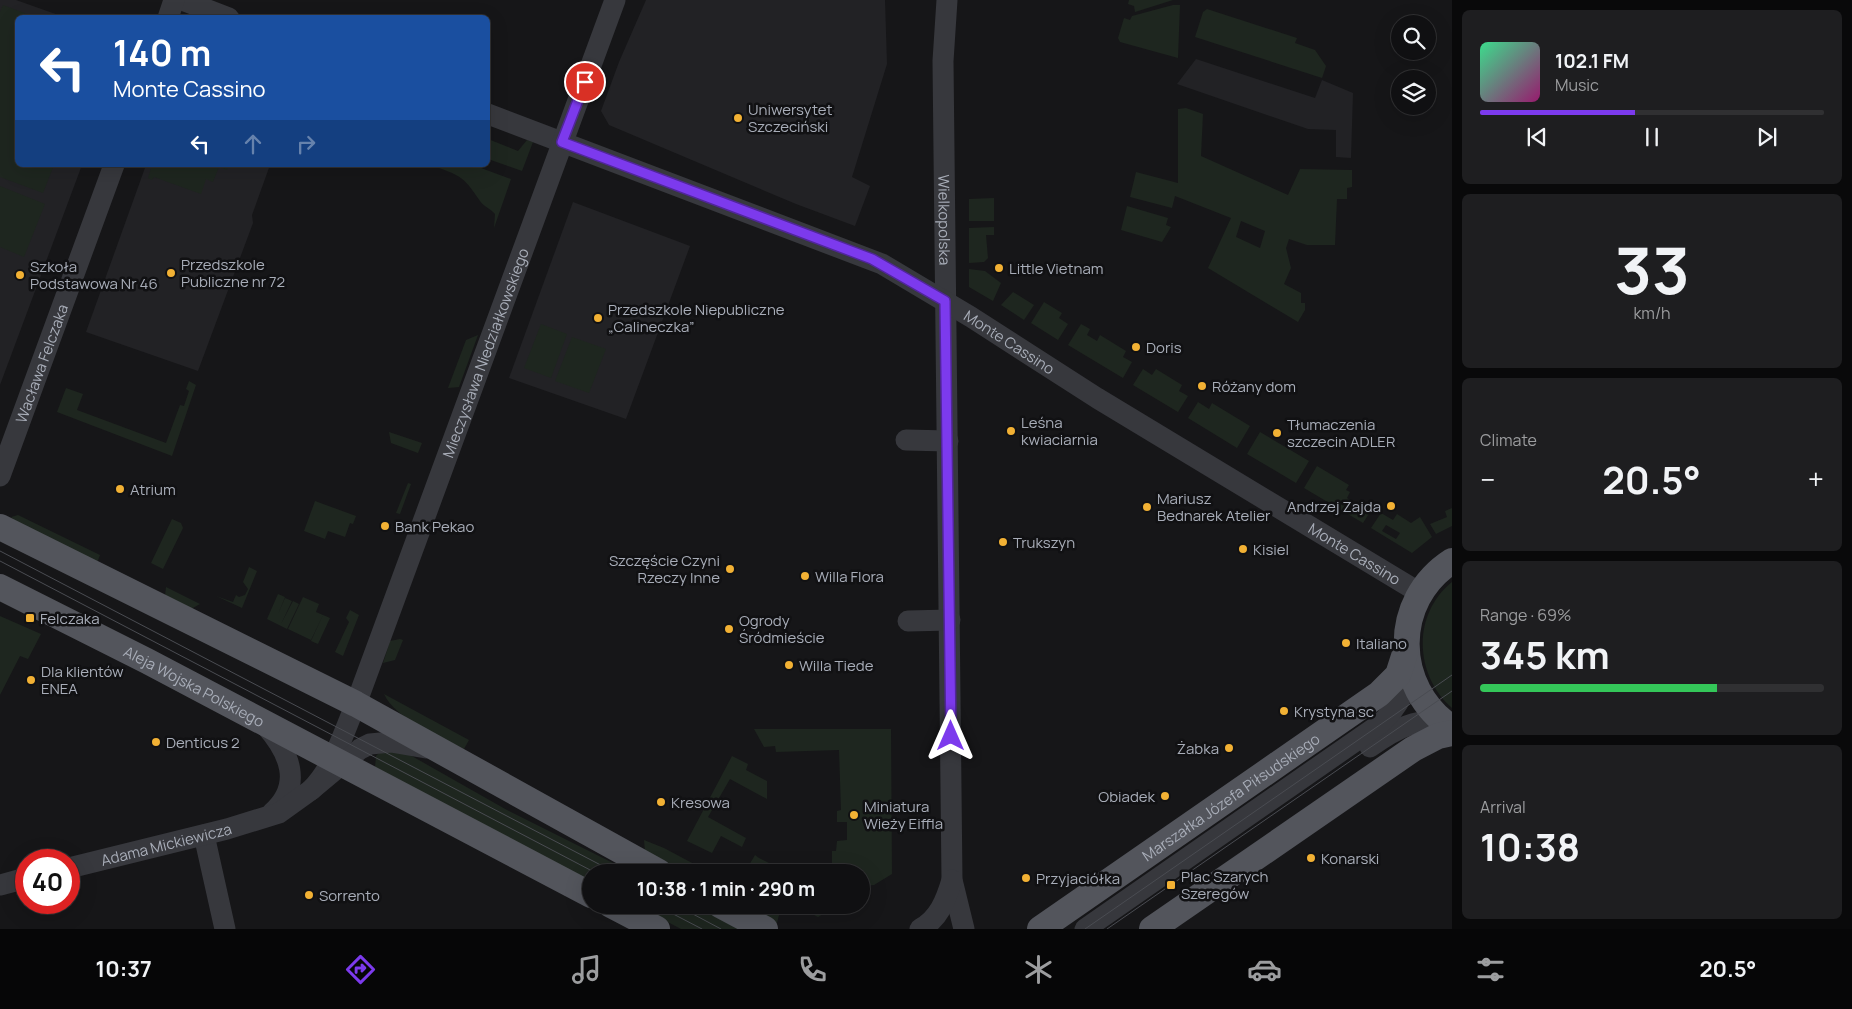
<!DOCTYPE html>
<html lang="en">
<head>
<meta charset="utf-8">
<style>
	body { margin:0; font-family:Manrope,sans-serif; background:#1e1e20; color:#f1f3f6; height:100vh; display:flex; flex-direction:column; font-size:19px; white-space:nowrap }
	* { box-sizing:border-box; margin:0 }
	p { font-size:16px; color:#9c9d9f }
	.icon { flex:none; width:28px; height:28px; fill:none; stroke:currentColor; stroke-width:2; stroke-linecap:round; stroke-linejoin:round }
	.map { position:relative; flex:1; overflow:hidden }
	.panel { display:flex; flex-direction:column; gap:10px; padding:10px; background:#09090a; width:400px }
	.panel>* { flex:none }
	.top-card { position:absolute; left:15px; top:15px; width:475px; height:152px; border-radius:8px; box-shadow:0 5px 20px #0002,0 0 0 1px #303032; background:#1a4fa0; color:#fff; overflow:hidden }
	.tools { position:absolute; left:1391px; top:15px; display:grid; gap:10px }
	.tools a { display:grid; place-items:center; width:45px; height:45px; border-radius:50%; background:#101012; box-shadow:0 5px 20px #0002,0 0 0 1px #303032; font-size:25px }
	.speed { position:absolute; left:15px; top:849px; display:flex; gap:10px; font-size:25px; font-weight:700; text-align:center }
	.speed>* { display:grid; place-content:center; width:65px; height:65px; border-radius:50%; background:#101012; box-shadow:0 5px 20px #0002,0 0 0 1px #303032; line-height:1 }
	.speed .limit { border:8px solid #d22; background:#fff; color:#111 }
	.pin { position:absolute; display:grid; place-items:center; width:42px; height:42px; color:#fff; margin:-21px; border:2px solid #fff; border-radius:50%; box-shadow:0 1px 5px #0007 }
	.me { position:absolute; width:55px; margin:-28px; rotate:0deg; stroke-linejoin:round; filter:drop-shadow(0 0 4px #0008) }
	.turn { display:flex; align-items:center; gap:18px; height:105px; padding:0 15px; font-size:22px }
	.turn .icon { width:65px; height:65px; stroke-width:2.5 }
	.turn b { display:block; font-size:35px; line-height:42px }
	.lanes { display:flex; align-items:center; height:48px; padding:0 15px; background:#0003; justify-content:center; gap:25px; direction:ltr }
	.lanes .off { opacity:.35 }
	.big { font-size:38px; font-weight:700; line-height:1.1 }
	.panel .tile { flex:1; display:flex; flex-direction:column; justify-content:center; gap:8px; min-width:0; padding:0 18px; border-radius:8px; background:#1e1e20 }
	.panel .dial { align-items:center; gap:0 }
	.dial b { font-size:65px; line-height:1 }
	.song { display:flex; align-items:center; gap:15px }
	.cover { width:60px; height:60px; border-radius:8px; background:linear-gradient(135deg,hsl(150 70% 55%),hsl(320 70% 35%)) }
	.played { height:5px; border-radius:2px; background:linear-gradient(90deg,#7c3aed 45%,#303032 45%) }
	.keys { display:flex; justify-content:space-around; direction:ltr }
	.heat { display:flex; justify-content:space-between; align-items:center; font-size:28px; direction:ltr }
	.charge { height:8px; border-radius:4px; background:linear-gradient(90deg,#34c759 69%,#303032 0) }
	.trip { position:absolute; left:582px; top:864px; width:288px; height:50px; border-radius:25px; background:#101012; box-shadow:0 5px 20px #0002,0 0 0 1px #303032; font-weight:700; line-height:50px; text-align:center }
	.menu { display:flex; height:80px; justify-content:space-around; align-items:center; background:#060607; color:#9c9d9f }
	.menu .icon { width:35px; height:35px }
	.menu .active { color:#7c3aed }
	.menu b { font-size:22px; color:#f1f3f6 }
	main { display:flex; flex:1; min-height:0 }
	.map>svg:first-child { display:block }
	.built { fill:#222225 }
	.green { fill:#1e261f; fill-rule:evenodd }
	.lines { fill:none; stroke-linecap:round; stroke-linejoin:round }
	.minor { stroke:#37383d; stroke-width:21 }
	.major { stroke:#53555c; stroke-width:26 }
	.tram { stroke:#4a4c52; stroke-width:1 }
	.route-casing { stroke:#51269a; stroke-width:12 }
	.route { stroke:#7c3aed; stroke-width:9 }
	.poi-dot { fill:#f2b134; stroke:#111113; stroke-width:2 }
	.labels { text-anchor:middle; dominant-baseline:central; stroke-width:5; stroke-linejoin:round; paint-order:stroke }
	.poi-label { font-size:15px; fill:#a8adb8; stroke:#111113; text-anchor:start }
	.street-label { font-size:15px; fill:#a8adb8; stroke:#111113 }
</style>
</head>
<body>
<main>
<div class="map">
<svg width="1452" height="929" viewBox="0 0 1452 929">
	<rect width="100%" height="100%" fill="#161618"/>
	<path class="built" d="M0 0H16L64 17 18 18V165H82L0 385Z
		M646 0H885L887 64 852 177 870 186 855 226 796 204 609 125 601 111 619 62Z
		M1196 59 1315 98 1322 80 1353 93 1351 158 1336 157V130L1308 129 1177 84Z
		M146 165H270L252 215 253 223 198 371 86 332Z
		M573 202 690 246 626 419 509 378Z"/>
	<path class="green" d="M1129 0H1173L1135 12 1134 6 1128 4Z
		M3 5 35 17 18 18V165H54L43 193 0 177V12Z
		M1173 5H1180L1178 58 1120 42 1118 38 1124 18 1130 20 1132 16Z
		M1207 9 1297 38 1295 43 1315 50 1326 66 1322 78 1195 37 1203 12Z
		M1186 108 1203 114 1201 156 1288 195 1300 169 1352 170V187L1347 188V199H1337L1335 245H1307L1289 239 1286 248 1291 268 1284 284 1301 293V303H1305V310L1298 322 1208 268 1231 218 1175 196 1172 208 1130 197 1136 172 1178 183V109ZM1241 221 1265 231 1260 248 1236 237Z
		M488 139 518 151 527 140 533 142 522 171 488 159Z
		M152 165H228L227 170 219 167 213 182 206 179 201 194 154 177 152 180 148 178Z
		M430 165H473L511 179 494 228 495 214C491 209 483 206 480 201 463 175 459 175 430 165Z
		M0 186 45 204 24 257 0 247Z
		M994 198V221H969V199Z
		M1127 206 1168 218 1166 225 1171 227 1162 242 1121 230Z
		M994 227V235H986L988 258 984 262 969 263V228Z
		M969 269 985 271 1001 283 993 301 969 287Z
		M1013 292 1034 305 1024 320 1001 305Z
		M1044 302 1062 313 1059 318 1068 324 1058 340 1031 323Z
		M541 324 567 334 551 378 524 368Z
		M1081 324 1090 329 1087 335 1097 341 1100 335 1126 351 1123 357 1132 362 1123 378 1068 345Z
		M478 335 459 387 448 388 466 340Z
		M572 337 606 349 589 393 555 381Z
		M1143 369 1152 375 1156 369 1182 385 1179 391 1188 396 1178 412 1133 385Z
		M189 381 196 385 172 456 57 412 66 388 83 394 77 410 166 443 180 405 184 406 189 391 186 389Z
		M1198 402 1209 409 1212 403 1250 426 1237 448 1188 418Z
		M389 432 422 443 418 453 391 443Z
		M1260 432 1309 461 1296 483 1247 454Z
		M1317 466 1349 485 1346 490 1350 492 1347 498 1370 512 1363 523 1304 488Z
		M408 483 411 484 400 514 396 513Z
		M315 501 356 516 353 524 350 523 345 537 328 531 325 539 304 531Z
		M1452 508V526L1436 534 1430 524 1447 517 1445 511Z
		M1381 513 1393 520 1397 514 1411 523 1420 517 1432 537 1412 553 1371 528ZM1386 525 1400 533 1396 539 1382 531Z
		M18 515 100 555 97 563 17 523 11 517Z
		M172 519 181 523 183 528 163 569 151 563Z
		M249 567 257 571 242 608 216 596 233 602 236 595 239 597 245 595 248 589 243 582Z
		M1452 582V708C1414 675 1412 614 1452 582Z
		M166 587 200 604 191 609 165 596Z
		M278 594 285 597 278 614 285 598 292 601 281 624 293 601 299 604 287 629 267 619Z
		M303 597 319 604 316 612 323 615 311 640 288 629Z
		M350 610 359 615 343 656 335 652 349 622 346 618Z
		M323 615 330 618 318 644 311 641Z
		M0 616 41 634 28 659 20 656 0 695Z
		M400 639 403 640 395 660 383 663 390 641Z
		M384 694 469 740 464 749C440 736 395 719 384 694Z
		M754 729H891L892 874 874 885 861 886V872H825L832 868V851H836L837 841 847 840V822H837V811L841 810 839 750 776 752 775 746 764 747Z
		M403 751 507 810 631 872H591V882L375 767 376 756 380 752Z
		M732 756 748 764 746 770 767 781V799L730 779 708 817 746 838 742 847 721 836 712 853 687 841Z
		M644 840 664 848 709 872H684L645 851Z
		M755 855 759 858 787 872H745Z
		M635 905H697L744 929H681Z
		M744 905H768L780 911 777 923Z
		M794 905H839L818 917Z"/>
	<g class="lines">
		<g class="minor">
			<path d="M182 0 229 18"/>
			<path id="s1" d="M947 0 943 61 952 880 964 929"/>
			<path d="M168 18 174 0"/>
			<path id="s2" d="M488 114 882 264 971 317 1097 398 1420 593"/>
			<path d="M906 440 948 441"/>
			<path id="s3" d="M0 476 114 165"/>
			<path d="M908 621 950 620"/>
			<path d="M266 726C289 752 304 785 272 813"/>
			<path d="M1370 747C1394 730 1421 713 1450 727"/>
			<path id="s4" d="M311 790C334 767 343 733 356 704L615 0"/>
			<path d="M204 835 225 929"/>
			<path id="s5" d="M69 868 227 829 279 813 311 790 360 749 370 744 391 742 426 748"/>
			<path d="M0 885 26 878"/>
			<path d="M920 929C939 919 946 900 952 880"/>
			<path d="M1085 929 1380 724C1396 709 1409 691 1408 668"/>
		</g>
		<g class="major">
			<path d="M0 527 356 704 659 872"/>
			<path d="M1452 561C1391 600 1392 688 1452 728"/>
			<path id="s6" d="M0 587 147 661 591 895"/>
			<path d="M611 905 657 929"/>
			<path d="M720 905 765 929"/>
			<path id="s7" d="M1040 929 1379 694 1398 675 1406 650"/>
			<path d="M1152 929 1413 749 1438 736 1452 733"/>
		</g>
		<path class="tram" d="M0 551 614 872
			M0 561 594 872
			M656 905 702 929
			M676 905 721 929
			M1085 929 1452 675
			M1107 929 1452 691"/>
	</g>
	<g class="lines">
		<g class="route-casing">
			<path id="route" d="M585 82 562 142 872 259 945 301 951 736"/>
		</g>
		<use href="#route" class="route"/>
	</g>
	<g class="poi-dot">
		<circle cx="738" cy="118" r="5"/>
		<circle cx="999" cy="268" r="5"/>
		<circle cx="171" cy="273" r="5"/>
		<circle cx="20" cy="275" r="5"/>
		<circle cx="598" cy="318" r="5"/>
		<circle cx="1136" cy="347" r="5"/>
		<circle cx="1202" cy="386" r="5"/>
		<circle cx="1011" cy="431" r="5"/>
		<circle cx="1277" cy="433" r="5"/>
		<circle cx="120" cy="489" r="5"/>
		<circle cx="1391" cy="506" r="5"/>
		<circle cx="1147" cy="507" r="5"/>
		<circle cx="385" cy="526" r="5"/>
		<circle cx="1003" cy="542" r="5"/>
		<circle cx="1243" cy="549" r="5"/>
		<circle cx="730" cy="569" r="5"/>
		<circle cx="805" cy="576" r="5"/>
		<rect x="25" y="613" width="10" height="10" rx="2.5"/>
		<circle cx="729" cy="629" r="5"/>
		<circle cx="1346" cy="643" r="5"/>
		<circle cx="789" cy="665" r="5"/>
		<circle cx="31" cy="680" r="5"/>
		<circle cx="1284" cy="711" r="5"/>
		<circle cx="156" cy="742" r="5"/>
		<circle cx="1229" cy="748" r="5"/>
		<circle cx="1165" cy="796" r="5"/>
		<circle cx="661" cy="802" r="5"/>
		<circle cx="854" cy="815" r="5"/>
		<circle cx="1311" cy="858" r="5"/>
		<circle cx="1026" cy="878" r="5"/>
		<rect x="1166" y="880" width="10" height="10" rx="2.5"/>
		<circle cx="309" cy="895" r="5"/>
	</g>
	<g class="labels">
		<g class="poi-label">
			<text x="748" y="109">Uniwersytet<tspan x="748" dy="17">Szczeciński</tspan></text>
			<text x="181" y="264">Przedszkole<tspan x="181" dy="17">Publiczne nr 72</tspan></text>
			<text x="30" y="266">Szkoła<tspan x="30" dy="17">Podstawowa Nr 46</tspan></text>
			<text x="1009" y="268">Little Vietnam</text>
			<text x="608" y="309">Przedszkole Niepubliczne<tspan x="608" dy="17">„Calineczka”</tspan></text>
			<text x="1146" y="347">Doris</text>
			<text x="1212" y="386">Różany dom</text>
			<text x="1021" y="422">Leśna<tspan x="1021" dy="17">kwiaciarnia</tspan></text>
			<text x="1287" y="424">Tłumaczenia<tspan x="1287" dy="17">szczecin ADLER</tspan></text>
			<text x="130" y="489">Atrium</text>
			<text x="1157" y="498">Mariusz<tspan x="1157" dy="17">Bednarek Atelier</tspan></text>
			<text x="1381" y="506" text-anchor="end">Andrzej Zajda</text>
			<text x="395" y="526">Bank Pekao</text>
			<text x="1013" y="542">Trukszyn</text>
			<text x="1253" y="549">Kisiel</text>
			<text x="720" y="560" text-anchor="end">Szczęście Czyni<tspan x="720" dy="17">Rzeczy Inne</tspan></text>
			<text x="815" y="576">Willa Flora</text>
			<text x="40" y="618">Felczaka</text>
			<text x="739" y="620">Ogrody<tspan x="739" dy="17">Śródmieście</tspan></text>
			<text x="1356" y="643">Italiano</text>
			<text x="799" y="665">Willa Tiede</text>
			<text x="41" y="671">Dla klientów<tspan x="41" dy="17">ENEA</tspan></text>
			<text x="1294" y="711">Krystyna sc</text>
			<text x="166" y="742">Denticus 2</text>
			<text x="1219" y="748" text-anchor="end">Żabka</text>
			<text x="1155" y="796" text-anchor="end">Obiadek</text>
			<text x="671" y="802">Kresowa</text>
			<text x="864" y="806">Miniatura<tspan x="864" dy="17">Wieży Eiffla</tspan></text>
			<text x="1321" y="858">Konarski</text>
			<text x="1181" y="876">Plac Szarych<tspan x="1181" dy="17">Szeregów</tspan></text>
			<text x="1036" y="878">Przyjaciółka</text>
			<text x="319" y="895">Sorrento</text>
		</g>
		<g class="street-label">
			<text stroke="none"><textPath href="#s1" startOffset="220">Wielkopolska</textPath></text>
			<text stroke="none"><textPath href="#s2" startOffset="571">Monte Cassino</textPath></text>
			<text stroke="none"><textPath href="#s4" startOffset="472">Mieczysława Niedziałkowskiego</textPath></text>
			<text stroke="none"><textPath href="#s3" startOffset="120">Wacława Felczaka</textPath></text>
			<text stroke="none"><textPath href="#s2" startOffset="976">Monte Cassino</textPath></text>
			<text stroke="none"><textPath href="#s6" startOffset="218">Aleja Wojska Polskiego</textPath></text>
			<text stroke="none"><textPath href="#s7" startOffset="232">Marszałka Józefa Piłsudskiego</textPath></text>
			<text stroke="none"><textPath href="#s5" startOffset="100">Adama Mickiewicza</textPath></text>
		</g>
	</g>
</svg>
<div class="tools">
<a><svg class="icon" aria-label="search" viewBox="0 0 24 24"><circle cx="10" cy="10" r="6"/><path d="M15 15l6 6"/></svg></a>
<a><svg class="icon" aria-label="layers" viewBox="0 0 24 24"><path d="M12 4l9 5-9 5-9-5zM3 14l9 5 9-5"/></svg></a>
</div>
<div class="speed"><div class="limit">40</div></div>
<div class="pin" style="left:585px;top:82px;background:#d93025"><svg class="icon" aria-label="arrive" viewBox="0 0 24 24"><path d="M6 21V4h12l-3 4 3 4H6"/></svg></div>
<svg class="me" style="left:951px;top:736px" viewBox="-20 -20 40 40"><path d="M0-17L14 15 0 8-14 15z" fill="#7c3aed" stroke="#fff" stroke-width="4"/></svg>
<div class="trip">10:38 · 1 min · 290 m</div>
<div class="top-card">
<div class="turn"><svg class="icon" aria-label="left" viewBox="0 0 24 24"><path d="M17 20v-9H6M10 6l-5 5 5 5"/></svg><div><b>140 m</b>Monte Cassino</div></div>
<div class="lanes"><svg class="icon" aria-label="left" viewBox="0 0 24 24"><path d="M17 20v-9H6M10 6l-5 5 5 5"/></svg><svg class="icon off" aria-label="ahead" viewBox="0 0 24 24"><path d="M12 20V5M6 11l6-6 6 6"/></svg><svg class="icon off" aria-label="right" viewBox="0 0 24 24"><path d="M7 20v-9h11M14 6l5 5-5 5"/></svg></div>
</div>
</div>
<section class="panel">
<div class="tile">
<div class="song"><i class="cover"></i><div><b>102.1 FM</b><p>Music</p></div></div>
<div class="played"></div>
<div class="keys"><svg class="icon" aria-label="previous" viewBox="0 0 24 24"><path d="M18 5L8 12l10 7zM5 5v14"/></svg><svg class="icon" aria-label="pause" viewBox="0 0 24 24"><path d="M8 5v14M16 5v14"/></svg><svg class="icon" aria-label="next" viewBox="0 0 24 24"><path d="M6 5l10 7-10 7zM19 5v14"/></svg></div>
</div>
<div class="tile dial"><b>33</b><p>km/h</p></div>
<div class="tile"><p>Climate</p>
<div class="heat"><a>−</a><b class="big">20.5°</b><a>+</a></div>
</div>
<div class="tile"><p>Range · 69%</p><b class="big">345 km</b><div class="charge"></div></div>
<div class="tile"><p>Arrival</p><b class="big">10:38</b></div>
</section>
</main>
<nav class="menu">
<b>10:37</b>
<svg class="icon active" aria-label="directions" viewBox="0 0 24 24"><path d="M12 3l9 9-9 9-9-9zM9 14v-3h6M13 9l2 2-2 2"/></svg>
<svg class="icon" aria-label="music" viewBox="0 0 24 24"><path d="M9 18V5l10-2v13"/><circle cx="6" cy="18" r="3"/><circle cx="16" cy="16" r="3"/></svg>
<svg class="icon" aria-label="phone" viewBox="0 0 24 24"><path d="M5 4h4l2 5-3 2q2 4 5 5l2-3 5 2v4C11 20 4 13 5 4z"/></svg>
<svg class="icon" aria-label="climate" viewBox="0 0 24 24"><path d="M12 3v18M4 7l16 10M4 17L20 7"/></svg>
<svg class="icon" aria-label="car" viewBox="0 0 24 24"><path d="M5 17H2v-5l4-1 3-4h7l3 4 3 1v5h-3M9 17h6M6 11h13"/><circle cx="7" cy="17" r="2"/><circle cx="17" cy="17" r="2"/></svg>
<svg class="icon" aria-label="filters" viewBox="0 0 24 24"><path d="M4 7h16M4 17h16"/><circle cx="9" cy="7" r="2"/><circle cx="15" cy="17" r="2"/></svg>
<b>20.5°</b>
</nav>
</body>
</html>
